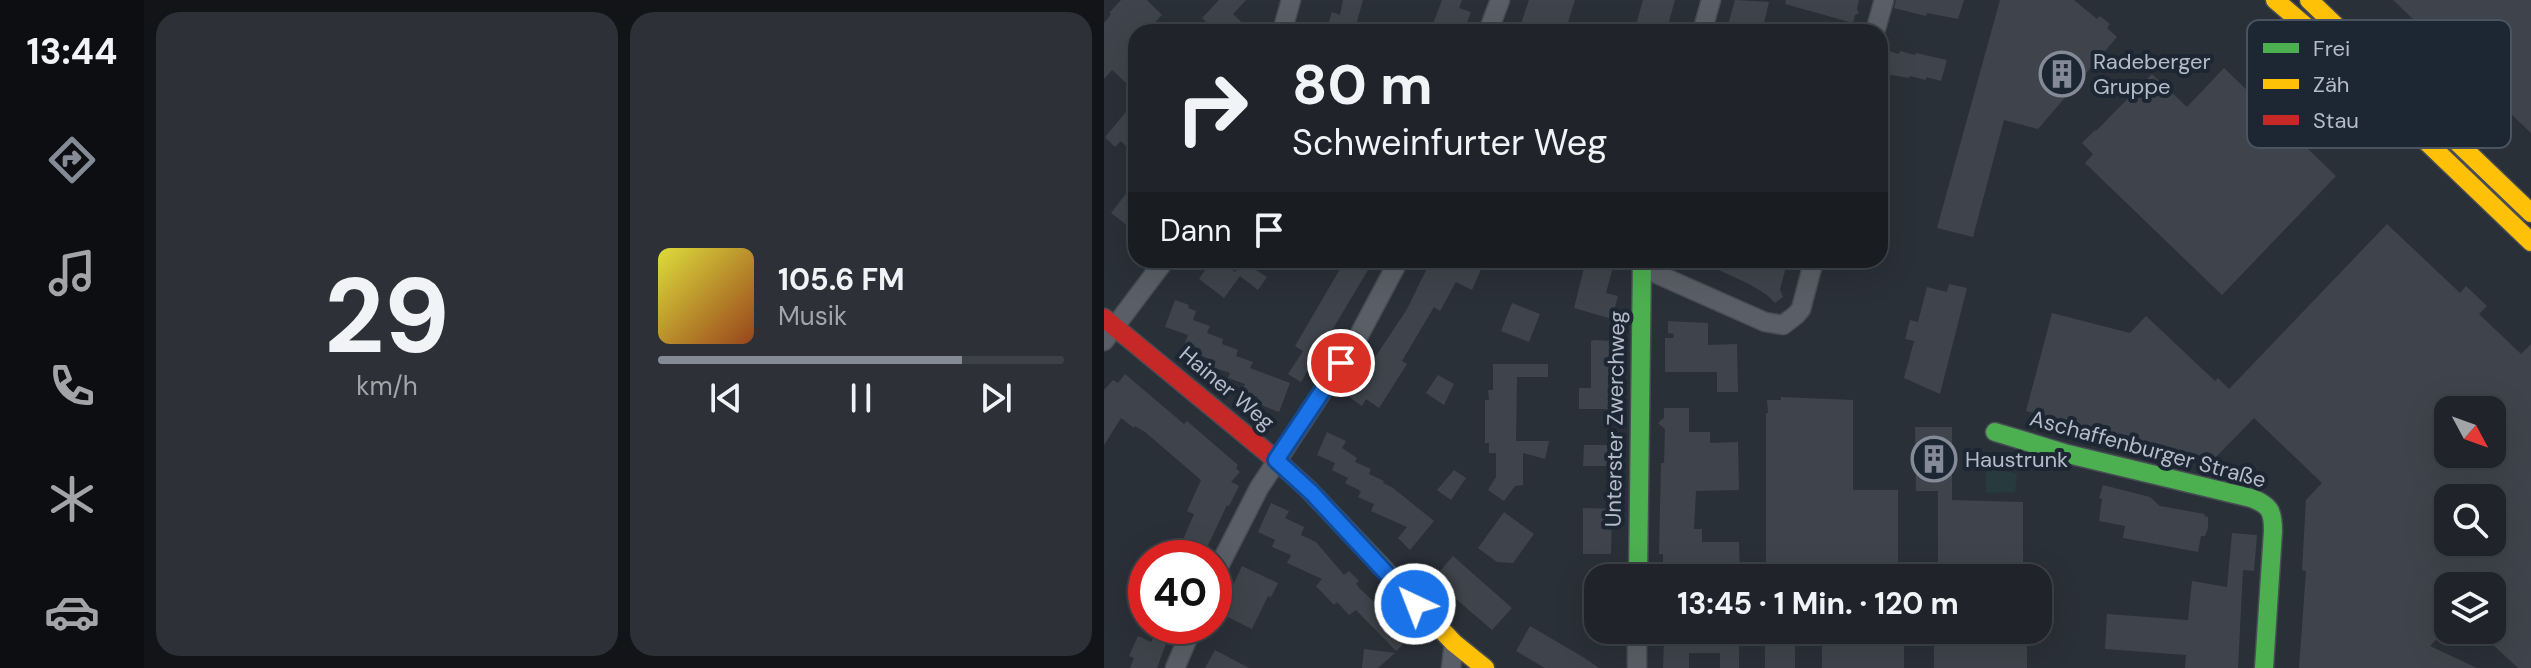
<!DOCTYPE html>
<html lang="de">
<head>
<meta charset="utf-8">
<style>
	body { margin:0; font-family:"DM Sans",sans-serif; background:#2d3036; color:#f1f3f6; height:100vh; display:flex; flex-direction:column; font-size:30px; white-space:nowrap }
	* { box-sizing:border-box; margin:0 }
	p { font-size:26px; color:#a2a4a8 }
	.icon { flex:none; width:44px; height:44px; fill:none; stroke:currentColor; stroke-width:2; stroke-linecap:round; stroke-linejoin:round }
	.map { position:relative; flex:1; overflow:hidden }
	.drawer { display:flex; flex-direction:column; gap:12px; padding:12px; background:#121417; width:960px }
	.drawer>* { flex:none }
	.hud { position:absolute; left:24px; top:24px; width:760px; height:244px; border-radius:24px; box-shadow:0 8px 32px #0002,0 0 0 2px #3d4147; background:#20242a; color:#f1f3f6; overflow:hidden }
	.needle { width:52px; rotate:131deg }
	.fabs { position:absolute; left:1330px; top:396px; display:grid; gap:16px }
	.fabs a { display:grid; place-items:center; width:72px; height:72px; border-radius:16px; background:#20242a; box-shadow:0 8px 32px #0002,0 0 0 2px #3d4147; font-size:40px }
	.speed { position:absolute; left:24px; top:540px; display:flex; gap:16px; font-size:40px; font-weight:700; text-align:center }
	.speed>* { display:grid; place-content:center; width:104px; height:104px; border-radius:50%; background:#20242a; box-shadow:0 8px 32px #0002,0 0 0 2px #3d4147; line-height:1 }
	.speed .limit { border:12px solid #d22; background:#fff; color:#111 }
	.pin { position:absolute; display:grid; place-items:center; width:68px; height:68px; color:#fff; margin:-34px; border:4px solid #fff; border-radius:50%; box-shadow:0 2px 8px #0007 }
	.me { position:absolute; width:88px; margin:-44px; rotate:317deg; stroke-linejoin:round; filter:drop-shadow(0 0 6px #0008) }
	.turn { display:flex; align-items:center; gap:28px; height:168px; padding:0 32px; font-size:36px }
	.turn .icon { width:104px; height:104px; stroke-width:2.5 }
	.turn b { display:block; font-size:56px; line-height:68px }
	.then { display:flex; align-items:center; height:76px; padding:0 32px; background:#0003; gap:16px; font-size:30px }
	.drawer .card { flex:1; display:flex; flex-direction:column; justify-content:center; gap:12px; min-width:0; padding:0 28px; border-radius:24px; background:#2d3036 }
	.drawer .dial { align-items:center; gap:0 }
	.dial b { font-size:104px; line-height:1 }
	.song { display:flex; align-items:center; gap:24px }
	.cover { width:96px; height:96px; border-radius:12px; background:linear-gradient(135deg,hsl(60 70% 55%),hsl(20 70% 35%)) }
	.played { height:8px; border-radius:4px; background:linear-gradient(90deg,#848b96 75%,#3d4147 75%) }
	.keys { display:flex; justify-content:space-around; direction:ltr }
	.drawer .tiles { flex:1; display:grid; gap:12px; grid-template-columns:repeat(2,1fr) }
	.trip { position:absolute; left:480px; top:564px; width:468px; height:80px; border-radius:24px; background:#20242a; box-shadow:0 8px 32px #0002,0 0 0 2px #3d4147; font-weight:700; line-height:80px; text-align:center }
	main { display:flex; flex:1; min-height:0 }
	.menu { display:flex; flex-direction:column; width:144px; justify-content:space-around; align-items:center; background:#0d0e11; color:#a2a4a8 }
	.menu .icon { width:56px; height:56px }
	.menu .on { color:#848b96 }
	.menu b { font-size:36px; color:#f1f3f6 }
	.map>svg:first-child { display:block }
	.green { fill:#273a3e }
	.building { fill:#3f444c; fill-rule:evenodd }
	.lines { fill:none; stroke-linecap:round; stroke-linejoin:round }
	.lane-casing { stroke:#484c55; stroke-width:12 }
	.street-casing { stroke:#484c55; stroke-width:21 }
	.fast-casing { stroke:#484c55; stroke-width:21 }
	.slow-casing { stroke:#484c55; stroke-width:21 }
	.jam-casing { stroke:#484c55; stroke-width:21 }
	.lane { stroke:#5a5e66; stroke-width:9 }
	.street { stroke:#5a5e66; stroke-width:18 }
	.fast { stroke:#4caf50; stroke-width:18 }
	.slow { stroke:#ffc107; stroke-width:18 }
	.jam { stroke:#c62828; stroke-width:18 }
	.route-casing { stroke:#114b97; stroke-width:20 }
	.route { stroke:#1a73e8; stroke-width:14 }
	.labels { text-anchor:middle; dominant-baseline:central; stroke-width:8; stroke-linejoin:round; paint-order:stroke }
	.poi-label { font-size:22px; fill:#b4bcc9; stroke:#1d2633; text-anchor:start }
	.street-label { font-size:22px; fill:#b4bcc9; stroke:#1d2633 }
	.key { fill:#1d2633; stroke:#4a5360; stroke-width:2 }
	.key-label { font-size:22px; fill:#b4bcc9 }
</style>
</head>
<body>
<main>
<nav class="menu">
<b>13:44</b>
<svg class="icon on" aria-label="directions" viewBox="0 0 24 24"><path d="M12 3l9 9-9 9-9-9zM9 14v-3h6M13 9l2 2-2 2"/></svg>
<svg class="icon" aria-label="music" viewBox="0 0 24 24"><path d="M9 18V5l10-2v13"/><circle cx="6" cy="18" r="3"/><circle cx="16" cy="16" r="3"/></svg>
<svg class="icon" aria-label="phone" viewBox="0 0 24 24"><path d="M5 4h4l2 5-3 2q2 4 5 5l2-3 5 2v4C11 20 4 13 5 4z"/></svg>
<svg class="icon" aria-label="climate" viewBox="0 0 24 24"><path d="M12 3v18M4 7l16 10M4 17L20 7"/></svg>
<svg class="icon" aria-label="car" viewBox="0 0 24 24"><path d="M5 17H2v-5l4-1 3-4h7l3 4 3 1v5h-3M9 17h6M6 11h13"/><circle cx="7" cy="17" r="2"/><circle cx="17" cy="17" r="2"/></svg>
</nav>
<section class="drawer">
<div class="tiles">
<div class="card dial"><b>29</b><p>km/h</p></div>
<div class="card">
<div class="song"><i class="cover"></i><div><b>105.6 FM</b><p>Musik</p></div></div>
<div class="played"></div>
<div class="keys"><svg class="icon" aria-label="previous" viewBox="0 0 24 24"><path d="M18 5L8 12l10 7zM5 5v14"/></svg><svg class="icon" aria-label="pause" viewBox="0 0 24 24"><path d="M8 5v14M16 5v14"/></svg><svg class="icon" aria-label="next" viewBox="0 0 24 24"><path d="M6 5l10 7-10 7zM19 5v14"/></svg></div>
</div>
</div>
</section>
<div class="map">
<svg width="1427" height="668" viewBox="0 0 1427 668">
	<rect width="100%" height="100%" fill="#2a3038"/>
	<path class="green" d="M882 466 913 474 911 492 882 493Z"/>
	<path class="building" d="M17 0H43L58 15 42 32H32V92L8 70 0 79V23L7 14 5 13Z
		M115 0H142L129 14 148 32H113L98 18Z
		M239 0H259L250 32H222L228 12 236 15Z
		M338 0H358L355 8 367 12 359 32H326Z
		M425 0H471L461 32H414Z
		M539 0H571L562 32H530Z
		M631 0 665 2 658 32H622Z
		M682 0H755L753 9 755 13 751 15 749 23 681 4Z
		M792 0H860L854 19 823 13 822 16 790 8Z
		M896 0H970L993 19 996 16 1006 24 1003 28 1013 37 934 129 900 120 869 237 833 228Z
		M1289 0H1427V133L1379 87 1383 84 1358 60 1355 63Z
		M779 49 795 54 796 51 811 55 812 53 843 60 837 81 822 77V80L806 76 805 78 776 73Z
		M1120 68 1232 176 1118 295 981 163 989 154 978 143 991 130 992 131 1048 74 1083 107Z
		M32 100V140L24 148 17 141 11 147 1 137Z
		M32 181V232L7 213Z
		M1283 224 1356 293 1362 286 1383 306 1375 314 1417 354 1427 344V668H1414L1373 630H1388V586H1344V627L1326 646 1373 668H1195L1202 571 1198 570 1202 500 1218 483 1150 418 1110 459 922 411 948 313 1026 333 1042 316 1111 381 1114 378 1125 389ZM1344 410H1388V454H1344ZM1344 498H1388V542H1344Z
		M108 260H115L131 272 139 262 163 277 154 290 136 276 120 298 95 279Z
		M219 260H270L197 382 184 374 199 351 191 346 236 269Z
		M327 260H381L368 290 352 282 336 311 330 307 298 361 303 364 275 408 262 399 258 406 245 397 303 309Z
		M482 260H511L502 293 514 296 508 319 470 308Z
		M593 260H625L661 270 663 260H684L676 289 679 297 671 303 663 295 645 284Z
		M845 284 863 288 836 394 800 378 810 341 801 339 806 320 814 322 823 287 843 292Z
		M71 300 85 305 84 308 92 311 89 320 106 326 103 333 119 339 118 344 134 350 132 356 149 362 146 368 186 383 175 412 152 403 154 397 138 391 141 384 124 378 126 373 109 367 112 361 95 355 97 349 81 343 84 335 61 327Z
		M408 303 436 314 425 342 397 331Z
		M564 321 604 323V345L633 344 634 392H613V372H561V338H569L570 334 564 333Z
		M490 340 508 341V344H510L508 387 518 396 508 403V409H475V388H487V341Z
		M389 364H444V377H413L412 441H445L441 459 419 453V485L411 486 400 501 384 490 392 477V453H385V443H381V400H385L384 390H389Z
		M21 374 80 424 83 421 134 465 132 468 136 472 127 482 135 486 125 506 123 505 98 558H71L90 514 83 511 97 480 41 432 31 426 30 428 17 418 0 445V390L9 380 14 383Z
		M334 375 350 384 340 405 322 393Z
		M677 397 749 400V490H794V578H662V413H664L663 400H677Z
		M560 408H585V432H606V443L634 442 635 490 592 491 590 529H598V542H635L636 578H559V554H555L557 463H560L561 429 554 423 560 418Z
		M811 427H848V500L919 502V578H834V491H812Z
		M223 432 242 441 238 448 253 458 251 462 267 469 265 474 280 481 279 483 289 488 330 521 306 550 294 538 303 527 267 511 270 504 254 497 257 491 241 483 244 478 228 470 231 463 213 455Z
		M480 445H508V466H479Z
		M350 470 362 478 347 500 333 490Z
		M999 485 1046 497 1056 506 1101 514 1100 516 1104 517V528L1101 536H1097L1094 552 1019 538 1021 526 995 521 998 499 995 498Z
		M167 503 185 511 181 518 200 527 197 535 212 542 240 575 245 571 255 581 252 583 255 588 296 626 293 629 304 640 292 651 252 610 245 615 233 602 230 605 212 586 218 579 183 563 187 555 168 547 171 540 154 532Z
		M479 508 508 509 507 554H479Z
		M400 512 430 534 409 563 393 562 374 548Z
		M1128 533 1153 535 1150 571 1139 570 1134 668H1081L1082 655 1001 649 1003 614 1084 620 1088 581 1123 587Z
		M349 556 408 608 388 630 329 579Z
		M138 566 174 583 167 597 164 596 148 629 116 613Z
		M426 626 479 657 495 668H441L412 651Z
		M61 627 66 633 53 668H26L30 658 25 656 34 636 47 642 53 630Z
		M830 630H923V668H830Z
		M661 633H691V668H661Z
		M718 636H798L800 638V668H718Z
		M560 639 635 640V668H616V653H585V668H559Z
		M260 649 291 653 274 668H258Z
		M111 650 145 668H101Z"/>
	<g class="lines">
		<g class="lane-casing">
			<path id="lane" d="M1312 99 1332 79
				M533 631 561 630"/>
		</g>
		<g class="street-casing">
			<path id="street" d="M178 32 187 0
				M384 32 396 0
				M598 32 607 0
				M771 32 780 0
				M537 267 661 322 679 325 692 315 697 309 710 260
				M0 341 61 260
				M110 576 155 488 253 339 295 260
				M71 668 89 626
				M347 668 350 643
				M533 668V630"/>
		</g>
		<g class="fast-casing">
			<path id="fast" d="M891 432 964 454 1147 498C1166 505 1169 511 1169 531L1160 668
				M534 578 538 260"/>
		</g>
		<g class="slow-casing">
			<path id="slow" d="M1171 0 1204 28 1427 242
				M1205 0 1427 213
				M204 489 350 643 381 668"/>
		</g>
		<g class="jam-casing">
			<path id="jam" d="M0 318 172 460 204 489"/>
		</g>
		<use href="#lane" class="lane"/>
		<use href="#street" class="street"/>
		<use href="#fast" class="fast"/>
		<use href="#slow" class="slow"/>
		<use href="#jam" class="jam"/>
	</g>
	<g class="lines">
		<g class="route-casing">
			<path id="route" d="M237 363 172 460 208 493 311 604"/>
		</g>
		<use href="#route" class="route"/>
	</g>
	<defs>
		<g id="building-ring" transform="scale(2.3)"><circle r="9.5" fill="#1d2633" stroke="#848b96" stroke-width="1.5"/><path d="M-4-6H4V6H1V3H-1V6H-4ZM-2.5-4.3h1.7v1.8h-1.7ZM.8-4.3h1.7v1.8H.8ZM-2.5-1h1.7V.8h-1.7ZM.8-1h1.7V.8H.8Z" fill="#848b96"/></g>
	</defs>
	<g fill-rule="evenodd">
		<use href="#building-ring" x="958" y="74"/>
		<use href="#building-ring" x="830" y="459"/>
	</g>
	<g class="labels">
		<g class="poi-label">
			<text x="989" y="61">Radeberger<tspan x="989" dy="25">Gruppe</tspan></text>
			<text x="861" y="459">Haustrunk</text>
		</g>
		<g class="street-label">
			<text transform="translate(123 388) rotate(40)">Hainer Weg</text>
			<text transform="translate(511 419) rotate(-89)">Unterster Zwerchweg</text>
			<text transform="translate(1044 449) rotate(15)">Aschaffenburger Straße</text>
		</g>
	</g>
	<rect x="1143" y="20" width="264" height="128" rx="12" class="key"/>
	<rect x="1159" y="43" width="36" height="10" fill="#4caf50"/>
	<rect x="1159" y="79" width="36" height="10" fill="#ffc107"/>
	<rect x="1159" y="115" width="36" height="10" fill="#c62828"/>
	<g class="key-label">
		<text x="1209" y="56">Frei</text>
		<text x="1209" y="92">Zäh</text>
		<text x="1209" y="128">Stau</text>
	</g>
</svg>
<div class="fabs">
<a><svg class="needle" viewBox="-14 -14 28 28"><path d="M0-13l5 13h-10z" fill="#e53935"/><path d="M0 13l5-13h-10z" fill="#a2a4a8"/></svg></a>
<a><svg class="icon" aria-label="search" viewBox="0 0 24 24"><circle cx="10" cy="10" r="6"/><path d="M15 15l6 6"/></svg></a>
<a><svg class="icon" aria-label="layers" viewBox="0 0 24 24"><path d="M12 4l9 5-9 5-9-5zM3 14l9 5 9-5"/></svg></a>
</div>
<div class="speed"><div class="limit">40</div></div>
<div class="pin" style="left:237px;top:363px;background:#d93025"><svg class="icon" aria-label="arrive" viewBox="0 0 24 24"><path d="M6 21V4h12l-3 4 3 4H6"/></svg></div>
<svg class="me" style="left:311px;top:604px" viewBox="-20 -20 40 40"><circle r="17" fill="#1a73e8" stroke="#fff" stroke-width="3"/><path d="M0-11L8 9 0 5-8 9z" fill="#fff"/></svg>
<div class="trip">13:45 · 1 Min. · 120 m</div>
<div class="hud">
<div class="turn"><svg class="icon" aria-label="right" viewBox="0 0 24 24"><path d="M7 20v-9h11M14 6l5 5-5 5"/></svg><div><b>80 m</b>Schweinfurter Weg</div></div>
<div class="then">Dann<svg class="icon" aria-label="arrive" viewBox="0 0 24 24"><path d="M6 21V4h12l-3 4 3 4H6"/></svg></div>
</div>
</div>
</main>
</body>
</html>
